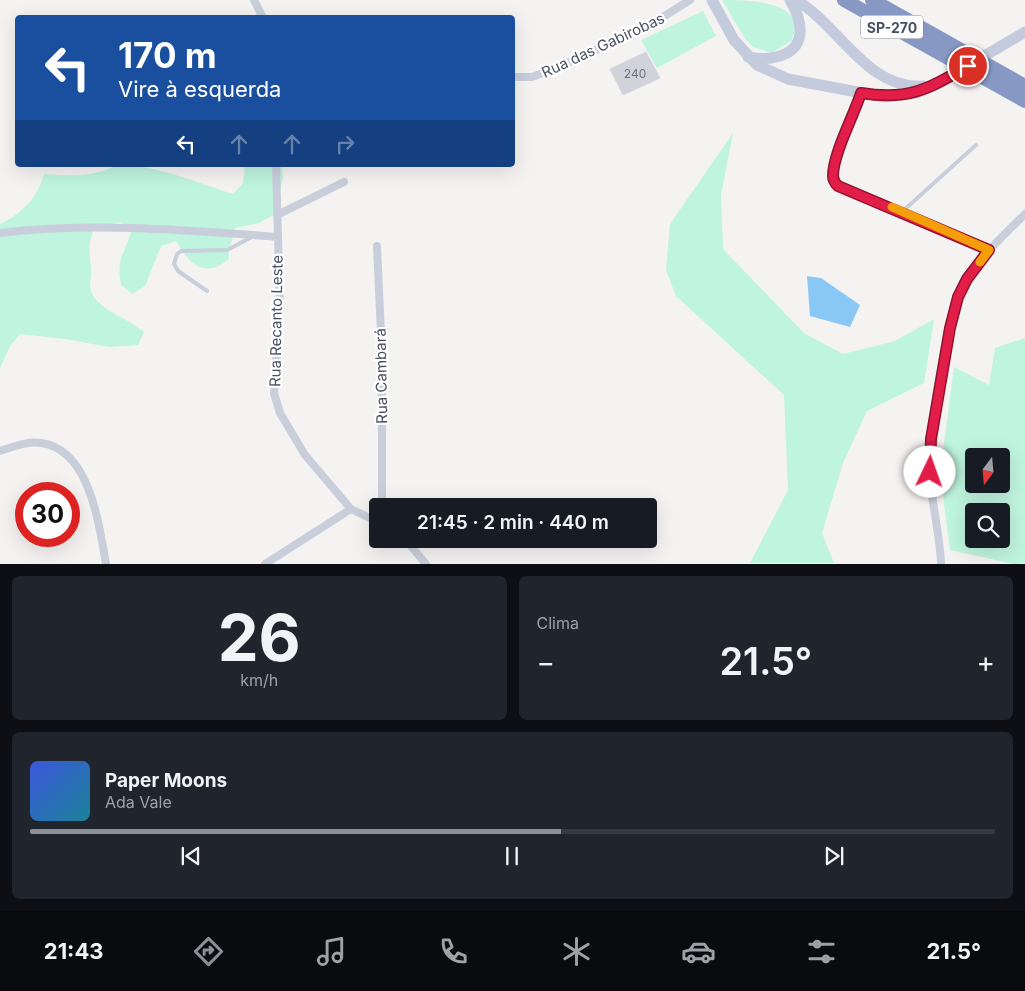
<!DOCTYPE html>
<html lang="pt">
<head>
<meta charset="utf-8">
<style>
	body { margin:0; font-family:Inter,sans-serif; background:#20242c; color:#f1f3f6; height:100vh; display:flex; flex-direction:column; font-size:19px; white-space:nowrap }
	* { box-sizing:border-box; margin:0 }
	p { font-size:16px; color:#9ea1a6 }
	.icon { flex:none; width:28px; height:28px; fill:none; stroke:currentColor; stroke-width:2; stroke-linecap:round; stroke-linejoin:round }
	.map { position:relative; height:564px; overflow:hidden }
	.details { display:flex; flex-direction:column; gap:12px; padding:12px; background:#0d0f14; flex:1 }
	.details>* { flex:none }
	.top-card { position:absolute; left:15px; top:15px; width:500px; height:152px; border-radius:5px; box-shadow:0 5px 20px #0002; background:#1a4fa0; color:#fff; overflow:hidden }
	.needle { width:32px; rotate:196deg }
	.tools { position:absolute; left:965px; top:448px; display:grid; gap:10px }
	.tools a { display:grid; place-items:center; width:45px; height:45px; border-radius:5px; background:#171b24; box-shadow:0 5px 20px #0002; font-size:25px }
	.speed { position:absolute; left:15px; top:482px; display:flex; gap:10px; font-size:25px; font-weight:700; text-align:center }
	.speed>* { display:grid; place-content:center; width:65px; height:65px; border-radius:50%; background:#171b24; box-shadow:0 5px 20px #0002; line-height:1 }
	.speed .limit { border:8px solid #d22; background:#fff; color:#111 }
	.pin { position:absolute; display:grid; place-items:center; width:42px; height:42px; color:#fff; margin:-21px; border:2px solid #fff; border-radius:50%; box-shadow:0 1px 5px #0007 }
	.me { position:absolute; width:55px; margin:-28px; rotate:3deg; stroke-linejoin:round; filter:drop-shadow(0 0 4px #0008) }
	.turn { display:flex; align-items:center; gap:18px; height:105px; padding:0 20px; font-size:22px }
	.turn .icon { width:65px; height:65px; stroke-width:2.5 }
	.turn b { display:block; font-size:35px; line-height:42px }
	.lanes { display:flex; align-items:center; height:48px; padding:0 20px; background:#0003; justify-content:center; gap:25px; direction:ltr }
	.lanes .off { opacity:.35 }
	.big { font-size:38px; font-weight:600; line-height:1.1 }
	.details .widget { flex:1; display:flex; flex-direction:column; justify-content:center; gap:8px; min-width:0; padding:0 18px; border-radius:8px; background:#20242c }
	.details .dial { align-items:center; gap:0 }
	.dial b { font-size:65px; line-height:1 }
	.song { display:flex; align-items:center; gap:15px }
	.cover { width:60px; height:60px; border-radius:8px; background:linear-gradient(135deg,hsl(230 70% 55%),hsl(190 70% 35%)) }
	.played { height:5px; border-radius:2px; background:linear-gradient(90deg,#8c9099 55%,#363941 55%) }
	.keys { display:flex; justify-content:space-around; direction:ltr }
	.heat { display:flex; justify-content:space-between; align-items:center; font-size:28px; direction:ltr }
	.details .tiles { flex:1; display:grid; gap:12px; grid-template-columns:1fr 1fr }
	.widget:last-child { grid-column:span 2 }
	.trip { position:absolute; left:369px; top:498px; width:288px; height:50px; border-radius:5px; background:#171b24; box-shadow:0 5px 20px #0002; font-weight:600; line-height:50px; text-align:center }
	.tabs { display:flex; height:80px; justify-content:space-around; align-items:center; background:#090b0e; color:#9ea1a6 }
	.tabs .icon { width:35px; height:35px }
	.tabs .on { color:#8c9099 }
	.tabs b { font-size:22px; color:#f1f3f6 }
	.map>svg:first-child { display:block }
	.green { fill:#bff4de; fill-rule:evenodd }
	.water { fill:#89c8f4 }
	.building { fill:#d1d3da; stroke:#d6d7de }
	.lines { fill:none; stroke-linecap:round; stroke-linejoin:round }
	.service { stroke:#c9cedb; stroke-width:4 }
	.minor { stroke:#c9cedb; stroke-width:8 }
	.secondary { stroke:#c4cbdc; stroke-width:11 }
	.motorway { stroke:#8798c4; stroke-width:14 }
	.route-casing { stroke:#92132f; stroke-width:12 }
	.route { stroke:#e11d48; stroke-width:9 }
	.slow { stroke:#f59e0b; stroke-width:9 }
	.labels { text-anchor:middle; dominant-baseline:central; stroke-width:4.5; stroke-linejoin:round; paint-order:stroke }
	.number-label { font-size:12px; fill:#6a7280 }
	.shield { fill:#fff; stroke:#7f8591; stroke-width:1 }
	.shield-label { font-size:14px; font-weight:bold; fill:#485162 }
	.street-label { font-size:15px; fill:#485162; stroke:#fff }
</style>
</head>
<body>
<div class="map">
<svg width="1025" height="564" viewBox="0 0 1025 564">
	<rect width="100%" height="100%" fill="#f5f3f2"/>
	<path class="green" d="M722 0C743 0 791 0 795 25 796 29 793 36 792 40L772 53 753 47 744 37Z
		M703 11 716 36 657 68 641 40Z
		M733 133 721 195 723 249 804 333 843 354 895 341 934 319 924 383 867 411 843 463 822 533 834 563H750L788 490 784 395 676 296 666 270 670 224Z
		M117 165C158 165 194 182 233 194L243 183 245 165H282L283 178 275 214 259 223 235 228C234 240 227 247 229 259 204 280 189 263 176 241L161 246 145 286 132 294 121 285C116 257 124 256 131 232L121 222 94 229C87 246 90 252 91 270 92 275 90 281 90 286 92 309 128 317 144 332L138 345 109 347 65 339 20 334 10 346 0 368V224C22 214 38 197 44 174 70 175 93 178 117 165Z
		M1025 338V563L1014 564 950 550 940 474 954 367 989 385 995 348ZM1001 456V484H974V456ZM1001 511V539H974V511Z"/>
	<path class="water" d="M807 276 821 278 860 305 850 327 810 316Z"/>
	<path class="building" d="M646 52 660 78 623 95 610 69Z"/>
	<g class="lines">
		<path class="service" d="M903 211 976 145
			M207 291 178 271 174 264 177 254 181 251 227 250 252 237"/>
		<path class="minor" d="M254 0 263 18
			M512 77H532L561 66 650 25 690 0
			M861 93C855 110 827 169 836 183L989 249
			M276 165 280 310 274 393 280 413 305 455 351 509 378 522
			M277 215 344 182
			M0 233C93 222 185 230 278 237
			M377 246 382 356V506
			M0 451C13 447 27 441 41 443 90 449 99 525 106 564
			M405 539 426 564
			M265 564 351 509
			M941 564C940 533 931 503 930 473 927 434 947 312 967 279 982 255 1004 235 1025 214"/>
		<path class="secondary" d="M712 0 734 40 757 65 788 79 884 97 916 93 935 85 1025 32
			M796 0C839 25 867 90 923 86
			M748 57C756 58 767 60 776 57 808 50 803 21 790 0"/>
		<path class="motorway" d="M844 0 1025 101
			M872 0 1025 86"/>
	</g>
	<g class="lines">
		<g class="route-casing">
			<path id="route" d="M930 472 931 439 950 328 958 297 967 279 989 250 838 186C835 183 833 180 833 176 833 154 854 115 861 93 909 101 928 89 968 66"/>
		</g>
		<use href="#route" class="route"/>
		<path class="slow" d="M892 207 989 250 980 262"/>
	</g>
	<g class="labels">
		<g class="number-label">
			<text x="635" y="73">240</text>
		</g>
		<rect class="shield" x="861" y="15.5" width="62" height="23" rx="4"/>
		<g class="shield-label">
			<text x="892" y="27">SP-270</text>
		</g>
		<g class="street-label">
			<text transform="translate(603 45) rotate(-25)">Rua das Gabirobas</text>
			<text transform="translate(276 321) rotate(-89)">Rua Recanto Leste</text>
			<text transform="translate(381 376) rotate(-91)">Rua Cambará</text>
		</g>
	</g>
</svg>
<div class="tools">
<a><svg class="needle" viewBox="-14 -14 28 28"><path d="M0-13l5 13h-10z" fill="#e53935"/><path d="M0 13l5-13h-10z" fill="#9ea1a6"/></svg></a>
<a><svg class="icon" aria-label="search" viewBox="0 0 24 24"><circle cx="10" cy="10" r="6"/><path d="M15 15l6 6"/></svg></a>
</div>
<div class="speed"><div class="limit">30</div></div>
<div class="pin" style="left:968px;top:66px;background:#d93025"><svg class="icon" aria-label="arrive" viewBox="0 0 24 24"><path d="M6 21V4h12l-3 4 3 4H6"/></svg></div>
<svg class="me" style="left:930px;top:472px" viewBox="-20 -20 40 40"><circle r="19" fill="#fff"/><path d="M0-13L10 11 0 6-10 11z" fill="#e11d48"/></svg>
<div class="trip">21:45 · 2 min · 440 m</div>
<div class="top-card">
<div class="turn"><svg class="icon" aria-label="left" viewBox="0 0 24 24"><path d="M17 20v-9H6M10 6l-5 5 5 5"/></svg><div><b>170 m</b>Vire à esquerda</div></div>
<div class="lanes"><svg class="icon" aria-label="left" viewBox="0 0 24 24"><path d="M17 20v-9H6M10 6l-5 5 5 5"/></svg><svg class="icon off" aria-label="ahead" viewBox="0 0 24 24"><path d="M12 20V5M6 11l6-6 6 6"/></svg><svg class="icon off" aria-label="ahead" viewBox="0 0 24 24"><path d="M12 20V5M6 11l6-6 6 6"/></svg><svg class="icon off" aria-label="right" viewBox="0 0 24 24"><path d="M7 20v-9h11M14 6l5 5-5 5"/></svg></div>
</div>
</div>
<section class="details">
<div class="tiles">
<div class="widget dial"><b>26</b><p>km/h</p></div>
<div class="widget"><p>Clima</p>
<div class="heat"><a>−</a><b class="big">21.5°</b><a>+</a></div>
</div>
<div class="widget">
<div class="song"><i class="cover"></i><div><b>Paper Moons</b><p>Ada Vale</p></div></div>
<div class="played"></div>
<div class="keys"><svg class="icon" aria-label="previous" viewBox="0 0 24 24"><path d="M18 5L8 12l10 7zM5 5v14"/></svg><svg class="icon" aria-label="pause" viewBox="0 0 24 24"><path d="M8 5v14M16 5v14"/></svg><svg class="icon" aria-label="next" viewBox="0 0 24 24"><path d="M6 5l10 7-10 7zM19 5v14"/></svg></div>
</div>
</div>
</section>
<nav class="tabs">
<b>21:43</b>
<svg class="icon on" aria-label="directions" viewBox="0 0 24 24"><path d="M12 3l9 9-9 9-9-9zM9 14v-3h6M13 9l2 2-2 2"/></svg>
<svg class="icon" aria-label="music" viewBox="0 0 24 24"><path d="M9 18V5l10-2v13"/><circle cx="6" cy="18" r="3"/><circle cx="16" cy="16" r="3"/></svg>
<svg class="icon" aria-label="phone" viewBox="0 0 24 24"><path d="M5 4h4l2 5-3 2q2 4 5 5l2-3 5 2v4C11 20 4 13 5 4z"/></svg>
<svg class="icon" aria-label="climate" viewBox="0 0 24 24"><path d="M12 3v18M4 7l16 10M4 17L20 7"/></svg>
<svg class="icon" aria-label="car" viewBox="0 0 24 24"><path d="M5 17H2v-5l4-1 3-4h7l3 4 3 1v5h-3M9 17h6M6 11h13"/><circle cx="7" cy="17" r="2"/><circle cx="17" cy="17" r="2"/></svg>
<svg class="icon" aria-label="filters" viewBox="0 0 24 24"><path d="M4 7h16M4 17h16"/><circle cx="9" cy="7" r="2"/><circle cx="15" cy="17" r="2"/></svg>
<b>21.5°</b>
</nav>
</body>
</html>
